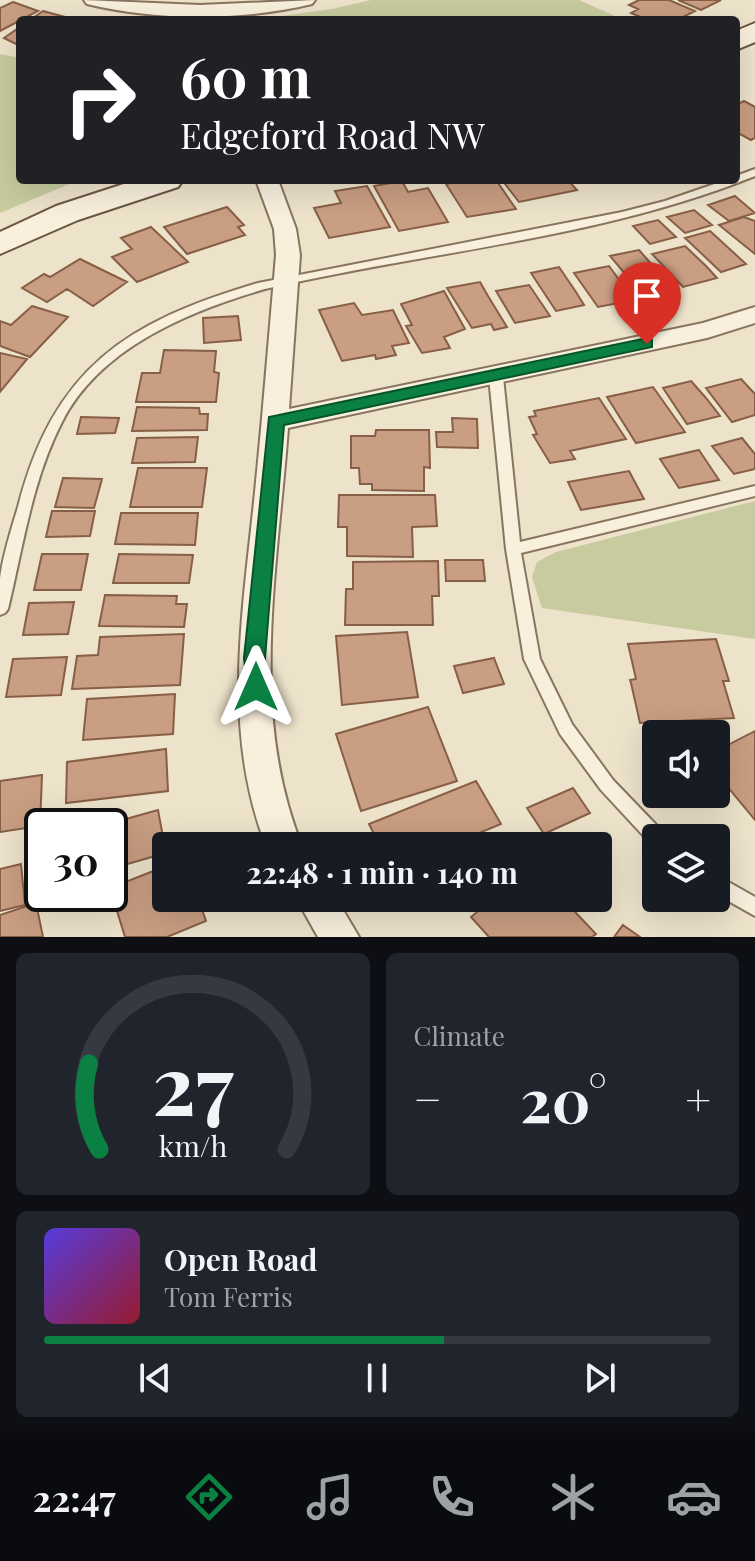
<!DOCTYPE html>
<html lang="en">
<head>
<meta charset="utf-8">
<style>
	body { margin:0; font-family:"Playfair Display",serif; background:#20242c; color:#f1f3f6; height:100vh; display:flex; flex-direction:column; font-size:30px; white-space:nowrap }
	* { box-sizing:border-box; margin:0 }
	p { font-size:26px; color:#9ea1a6 }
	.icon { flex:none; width:44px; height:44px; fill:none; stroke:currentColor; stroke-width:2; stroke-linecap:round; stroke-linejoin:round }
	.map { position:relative; height:937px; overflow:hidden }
	.sheet { display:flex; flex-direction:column; gap:16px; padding:16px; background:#0d0f14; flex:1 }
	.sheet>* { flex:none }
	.top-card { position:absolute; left:16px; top:16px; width:724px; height:168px; border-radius:8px; box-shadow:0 8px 32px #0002; background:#202124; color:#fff; overflow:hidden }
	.controls { position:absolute; left:642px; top:720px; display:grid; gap:16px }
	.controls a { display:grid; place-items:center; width:88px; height:88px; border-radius:8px; background:#171b24; box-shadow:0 8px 32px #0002; font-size:40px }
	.speed { position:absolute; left:24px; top:808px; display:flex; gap:16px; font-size:40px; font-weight:700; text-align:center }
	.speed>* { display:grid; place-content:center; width:104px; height:104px; border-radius:50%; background:#171b24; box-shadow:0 8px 32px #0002; line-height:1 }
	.speed .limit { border:4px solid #111; border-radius:12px; background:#fff; color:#111 }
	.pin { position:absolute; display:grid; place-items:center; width:68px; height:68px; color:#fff; margin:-82px -34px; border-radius:50% 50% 50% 0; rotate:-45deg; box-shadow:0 0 8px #0007 }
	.pin .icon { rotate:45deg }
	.me { position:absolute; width:88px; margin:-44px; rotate:0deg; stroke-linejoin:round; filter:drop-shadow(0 0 6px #0008) }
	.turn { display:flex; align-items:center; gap:28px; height:168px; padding:0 32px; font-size:36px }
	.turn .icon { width:104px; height:104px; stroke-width:2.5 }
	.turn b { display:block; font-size:56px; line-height:68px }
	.big { font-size:60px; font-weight:700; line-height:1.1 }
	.sheet .widget { flex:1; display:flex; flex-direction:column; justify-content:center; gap:12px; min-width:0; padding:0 28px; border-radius:12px; background:#20242c }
	.sheet .dial { align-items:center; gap:0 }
	.dial svg { height:208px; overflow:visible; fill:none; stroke:#363941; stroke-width:7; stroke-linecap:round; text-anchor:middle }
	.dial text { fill:#f1f3f6; stroke:none }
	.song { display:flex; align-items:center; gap:24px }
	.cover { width:96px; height:96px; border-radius:12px; background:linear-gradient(135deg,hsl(250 70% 55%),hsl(350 70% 35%)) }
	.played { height:8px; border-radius:4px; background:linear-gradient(90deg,#0b8043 60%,#363941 60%) }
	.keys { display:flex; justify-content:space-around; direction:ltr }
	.heat { display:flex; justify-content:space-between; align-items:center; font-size:44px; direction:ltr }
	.sheet .tiles { flex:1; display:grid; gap:16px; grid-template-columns:1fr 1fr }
	.widget:last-child { grid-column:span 2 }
	.trip { position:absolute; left:152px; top:832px; width:460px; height:80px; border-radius:8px; background:#171b24; box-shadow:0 8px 32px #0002; font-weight:700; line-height:80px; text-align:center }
	.dock { display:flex; height:128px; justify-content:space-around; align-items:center; background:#090b0e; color:#9ea1a6 }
	.dock .icon { width:56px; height:56px }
	.dock .active { color:#0b8043 }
	.dock b { font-size:36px; color:#f1f3f6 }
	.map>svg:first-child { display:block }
	.green { fill:#c7cb9e }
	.building { fill:#c99e82; stroke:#875f46; stroke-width:2 }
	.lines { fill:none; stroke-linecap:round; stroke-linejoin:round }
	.lane-casing { stroke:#89755f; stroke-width:4 }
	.street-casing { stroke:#89755f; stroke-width:4 }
	.secondary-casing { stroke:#6b5642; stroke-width:4 }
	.lane { fill:#f8efdd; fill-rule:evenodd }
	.street { fill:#f8efdd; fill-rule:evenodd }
	.secondary { fill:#f8efdd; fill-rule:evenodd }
	.route { fill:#0b8043; stroke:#07532c; stroke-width:2 }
</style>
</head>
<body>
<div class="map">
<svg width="755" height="937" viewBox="0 0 755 937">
	<rect width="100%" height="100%" fill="#ede2ca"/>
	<path class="green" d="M371 0H579L624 20H253L332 9Z
		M0 54 20 58V180H79L0 213Z
		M755 501V639L542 608 532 577 537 562 556 552Z"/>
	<path class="building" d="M639 0H669L695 11 677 20H648L631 13 638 9 629 5Z
		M678 0H721L701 10Z
		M13 2 38 11 0 31V8Z
		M43 11 65 17 62 19 65 20H30Z
		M20 27V46L4 38Z
		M744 101 755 107V138L751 140 736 132V105Z
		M466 180H496L516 209 467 217 446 184Z
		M502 180H568L577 190 519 202Z
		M402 181 408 192 428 188 448 222 399 231 374 186Z
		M367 186 390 227 329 238 314 208 341 203 335 191Z
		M735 196 755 213 729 221 708 205Z
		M227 207 244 225 238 227 245 235 187 254 164 227Z
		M694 210 712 225 685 233 667 217Z
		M744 217 755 221V254L719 225Z
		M658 220 676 237 650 244 633 226Z
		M151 227 188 262 137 282 112 257 132 249 121 238Z
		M710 231 746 264 721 272 685 238Z
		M685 246 706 266 717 278 683 287 652 254Z
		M639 250 660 274 675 292 663 295 659 289 641 293 610 256Z
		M80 259 127 282 93 306 67 289 47 302 22 288 44 274 50 277Z
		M609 266 634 300 598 307 574 273Z
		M559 267 576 292 584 305 556 311 531 273Z
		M480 282 488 296 507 327 494 330 491 324 472 328 447 288Z
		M529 285 550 316 515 323 496 291Z
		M444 291 465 329 444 337 450 348 422 353 406 326 412 325 401 304Z
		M354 303 362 315 393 310 409 343 392 346 396 355 376 359 375 355 342 361 319 310Z
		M32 306 68 317 30 357 0 346V321L11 325Z
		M238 316 241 340 204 343 203 318Z
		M164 350 216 351 214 372 219 373 216 402H136L142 373H160Z
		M0 353 27 359 0 392Z
		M741 379 755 394V415L732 422 706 388Z
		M691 381 706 398 720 416 687 424 663 388Z
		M653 387 685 432 636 443 607 397Z
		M599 398 626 439 570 451 575 459 550 463 533 435 537 434 529 417 536 416 534 411Z
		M137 407 199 408 200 414H208L207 430 132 431Z
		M81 417 119 418 115 433 77 434Z
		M452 418 477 419 478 448 437 447 436 432H453Z
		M376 430H429L430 468 424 467V491L372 490V484H360L359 468H351V436H375Z
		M198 437 195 462 132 463 137 438Z
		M742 438 755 454V469L734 474 712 446Z
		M699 450 719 480 679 488 660 459Z
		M138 468H207L202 507H130Z
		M629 471 644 499 581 510 568 482Z
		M63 478 102 479 94 508 55 507Z
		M339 495H435L437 526 412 527 413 557 347 556V527H338Z
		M52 511H95L90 536 46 537Z
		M121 513H198L195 545 115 544Z
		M42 554H88L81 590H34Z
		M119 554 193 555 189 583H113Z
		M445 560H483L485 581H446Z
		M438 561 439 596H432L433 625H345L346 589H353V562Z
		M105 595 177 596 176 604H187L184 627 99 626Z
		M74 602 68 634 23 635 29 603Z
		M407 632 418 697 342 705 336 636Z
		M184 634 180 685 72 689 77 656 98 655 100 637Z
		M716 639 729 681H723L734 718 640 723 631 683 630 680 636 679 628 644Z
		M67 657 61 695 6 697 13 659Z
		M494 658 504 684 463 693 454 666Z
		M175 694 173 734 83 740 87 699Z
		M428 707 457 781 361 811 336 734Z
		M755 731V820L716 773V751Z
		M166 749 168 791 66 803 67 762Z
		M42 775 40 826 0 832V781Z
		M476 781 501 824 474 835 480 846H380L369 824Z
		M573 788 590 813 544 834 527 808Z
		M158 810 166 853 110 869V826H101Z
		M21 864 25 905 0 911V869Z
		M166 866V898H198L206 921 167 937H125L110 888Z
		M417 898H446L422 908Z
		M494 898H551L554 901 562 898 596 934 592 937H489L471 917Z
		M36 903 43 937H0V915Z
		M623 925 640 937H614Z"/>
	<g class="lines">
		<g class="lane-casing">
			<path id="lane" d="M755 169V176C599 239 429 251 265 289 190 311 100 347 62 422 32 480 23 547 8 609L5 613 0 615C0 603 0 590 0 578 3 555 11 530 18 507 54 368 126 322 258 283L622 212 665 201 726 180H736V176Z
				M496 373 503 377 520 542 755 486V496L521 553 540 659 572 724 613 780 663 832 666 838H656V846L651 844 601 790 560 734 524 659 506 549 489 377Z
				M716 875 755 897V916L716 894Z"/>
		</g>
		<g class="street-casing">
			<path id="street" d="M84 0 200 5 315 0 312 4C242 21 157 21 87 4Z
				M256 180H278L296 229 300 255 289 409 703 323 755 307V323L707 338 288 428C278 567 248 713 302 846H266C221 730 243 611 255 492 263 413 269 334 276 255L274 229Z
				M296 898H336L359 937H318Z"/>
		</g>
		<g class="secondary-casing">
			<path id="secondary" d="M755 23V42L736 50V31Z
				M136 180H183L178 187 78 220 0 254V232L56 206Z"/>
		</g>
		<use href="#lane" class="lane"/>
		<use href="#street" class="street"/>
		<use href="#secondary" class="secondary"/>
	</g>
	<path class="route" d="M647 338 652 340V347L284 425 265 658 263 693H248L244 658 269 417Z"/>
</svg>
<div class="controls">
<a><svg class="icon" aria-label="sound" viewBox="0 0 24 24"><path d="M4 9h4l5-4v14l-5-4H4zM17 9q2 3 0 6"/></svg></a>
<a><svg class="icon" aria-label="layers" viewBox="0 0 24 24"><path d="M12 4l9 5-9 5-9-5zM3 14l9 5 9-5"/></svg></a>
</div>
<div class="speed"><div class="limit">30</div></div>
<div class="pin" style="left:647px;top:344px;background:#d93025"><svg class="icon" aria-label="arrive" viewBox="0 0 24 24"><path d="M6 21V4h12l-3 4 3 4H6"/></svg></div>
<svg class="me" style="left:256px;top:687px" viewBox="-20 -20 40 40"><path d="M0-17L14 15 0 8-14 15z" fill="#0b8043" stroke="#fff" stroke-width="4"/></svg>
<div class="trip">22:48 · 1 min · 140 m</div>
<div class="top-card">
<div class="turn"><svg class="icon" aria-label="right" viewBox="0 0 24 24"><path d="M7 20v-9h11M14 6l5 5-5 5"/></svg><div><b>60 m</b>Edgeford Road NW</div></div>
</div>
</div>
<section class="sheet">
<div class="tiles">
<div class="widget dial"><svg viewBox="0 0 100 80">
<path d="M14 69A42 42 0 1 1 86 69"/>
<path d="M14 69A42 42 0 0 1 10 36" stroke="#0b8043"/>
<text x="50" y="56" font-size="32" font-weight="700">27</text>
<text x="50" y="72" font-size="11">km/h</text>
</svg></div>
<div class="widget"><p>Climate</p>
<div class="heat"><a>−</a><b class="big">20°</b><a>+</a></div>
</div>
<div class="widget">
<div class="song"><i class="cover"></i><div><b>Open Road</b><p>Tom Ferris</p></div></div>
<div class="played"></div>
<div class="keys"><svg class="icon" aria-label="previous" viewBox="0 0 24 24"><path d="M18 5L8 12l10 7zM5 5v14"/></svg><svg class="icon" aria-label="pause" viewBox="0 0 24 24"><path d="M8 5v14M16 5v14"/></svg><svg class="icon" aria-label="next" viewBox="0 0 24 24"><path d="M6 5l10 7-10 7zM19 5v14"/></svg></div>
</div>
</div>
</section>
<nav class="dock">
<b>22:47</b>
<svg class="icon active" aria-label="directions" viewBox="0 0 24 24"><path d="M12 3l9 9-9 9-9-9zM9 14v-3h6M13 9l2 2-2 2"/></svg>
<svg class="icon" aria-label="music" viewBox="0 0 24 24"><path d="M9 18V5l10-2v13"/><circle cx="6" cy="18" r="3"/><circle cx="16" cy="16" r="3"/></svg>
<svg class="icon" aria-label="phone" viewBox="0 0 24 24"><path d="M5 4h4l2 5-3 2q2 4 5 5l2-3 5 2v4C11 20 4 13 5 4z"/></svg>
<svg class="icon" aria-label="climate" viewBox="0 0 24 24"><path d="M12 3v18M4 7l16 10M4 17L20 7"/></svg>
<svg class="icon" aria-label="car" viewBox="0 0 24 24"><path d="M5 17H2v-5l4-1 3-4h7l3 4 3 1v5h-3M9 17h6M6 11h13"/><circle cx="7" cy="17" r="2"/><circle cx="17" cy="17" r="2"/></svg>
</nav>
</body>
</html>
